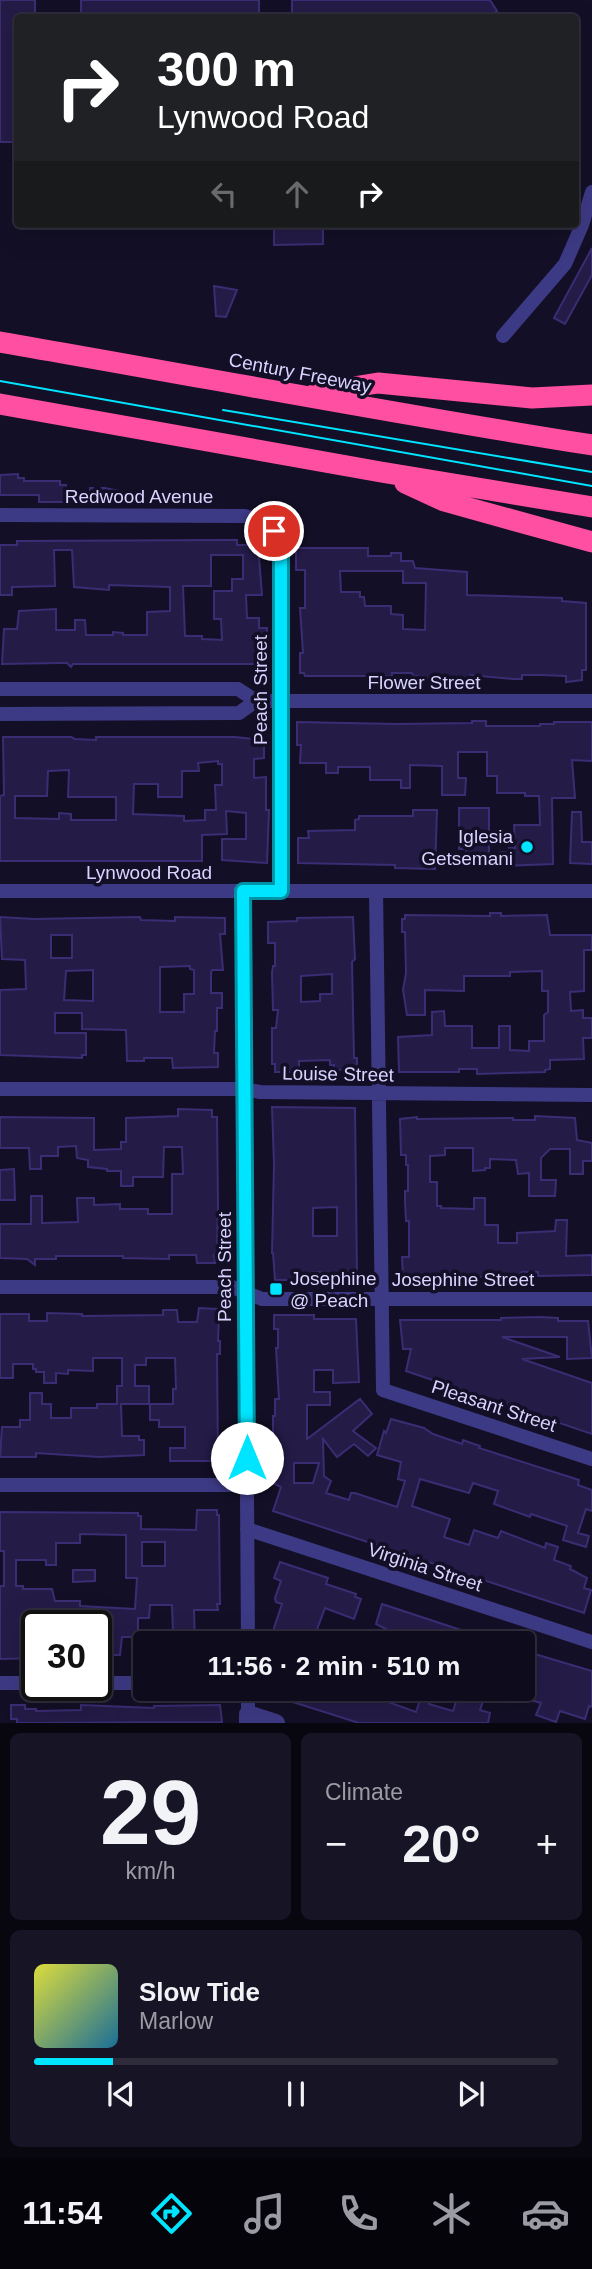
<!DOCTYPE html>
<html lang="en">
<head>
<meta charset="utf-8">
<style>
	body { margin:0; font-family:Arial,sans-serif; background:#171425; color:#f1f3f6; height:100vh; display:flex; flex-direction:column; font-size:26px; white-space:nowrap }
	* { box-sizing:border-box; margin:0 }
	p { font-size:23px; color:#9b9ba3 }
	.icon { flex:none; width:38px; height:38px; fill:none; stroke:currentColor; stroke-width:2; stroke-linecap:round; stroke-linejoin:round }
	.map { position:relative; height:1723px; overflow:hidden }
	.sheet { display:flex; flex-direction:column; gap:10px; padding:10px; background:#08060f; flex:1 }
	.sheet>* { flex:none }
	.guide { position:absolute; left:14px; top:14px; width:565px; height:214px; border-radius:7px; box-shadow:0 7px 28px #0002,0 0 0 2px #2e2b3b; background:#202124; color:#fff; overflow:hidden }
	.speed { position:absolute; left:21px; top:1610px; display:flex; gap:14px; font-size:35px; font-weight:700; text-align:center }
	.speed>* { display:grid; place-content:center; width:91px; height:91px; border-radius:50%; background:#0e0b1c; box-shadow:0 7px 28px #0002,0 0 0 2px #2e2b3b; line-height:1 }
	.speed .limit { border:4px solid #111; border-radius:10px; background:#fff; color:#111 }
	.pin { position:absolute; display:grid; place-items:center; width:60px; height:60px; color:#fff; margin:-30px; border:4px solid #fff; border-radius:50%; box-shadow:0 2px 7px #0007 }
	.me { position:absolute; width:77px; margin:-38px; rotate:0deg; stroke-linejoin:round; filter:drop-shadow(0 0 5px #0008) }
	.turn { display:flex; align-items:center; gap:24px; height:147px; padding:0 28px; font-size:32px }
	.turn .icon { width:91px; height:91px; stroke-width:2.5 }
	.turn b { display:block; font-size:49px; line-height:60px }
	.lanes { display:flex; align-items:center; height:66px; padding:0 28px; background:#0003; justify-content:center; gap:35px; direction:ltr }
	.lanes .off { opacity:.35 }
	.big { font-size:52px; font-weight:800; line-height:1.1 }
	.sheet .tile { flex:1; display:flex; flex-direction:column; justify-content:center; gap:10px; min-width:0; padding:0 24px; border-radius:10px; background:#171425 }
	.sheet .dial { align-items:center; gap:0 }
	.dial b { font-size:91px; line-height:1 }
	.song { display:flex; align-items:center; gap:21px }
	.cover { width:84px; height:84px; border-radius:10px; background:linear-gradient(135deg,hsl(60 70% 55%),hsl(200 70% 35%)) }
	.played { height:7px; border-radius:4px; background:linear-gradient(90deg,#00e5ff 15%,#2e2b3b 15%) }
	.keys { display:flex; justify-content:space-around; direction:ltr }
	.heat { display:flex; justify-content:space-between; align-items:center; font-size:38px; direction:ltr }
	.sheet .tiles { flex:1; display:grid; gap:10px; grid-template-columns:1fr 1fr }
	.tile:last-child { grid-column:span 2 }
	.trip { position:absolute; left:133px; top:1631px; width:402px; height:70px; border-radius:7px; background:#0e0b1c; box-shadow:0 7px 28px #0002,0 0 0 2px #2e2b3b; font-weight:800; line-height:70px; text-align:center }
	.dock { display:flex; height:112px; justify-content:space-around; align-items:center; background:#06040b; color:#9b9ba3 }
	.dock .icon { width:49px; height:49px }
	.dock .selected { color:#00e5ff }
	.dock b { font-size:32px; color:#f1f3f6 }
	.map>svg:first-child { display:block }
	.building { fill:#241b47; stroke:#3b2d73; stroke-width:2; fill-rule:evenodd }
	.lines { fill:none; stroke-linecap:round; stroke-linejoin:round }
	.minor { stroke:#3d3a85; stroke-width:14 }
	.tertiary { stroke:#3d3a85; stroke-width:18 }
	.motorway { stroke:#ff4fa3; stroke-width:21 }
	.tram { stroke:#00e5ff; stroke-width:2 }
	.route-casing { stroke:#0095a6; stroke-width:18 }
	.route { stroke:#00e5ff; stroke-width:12 }
	.poi-dot { fill:#00e5ff; stroke:#130f26; stroke-width:2.5 }
	.labels { text-anchor:middle; dominant-baseline:central; stroke-width:7; stroke-linejoin:round; paint-order:stroke }
	.street-label { font-size:19px; fill:#d9d4ff; stroke:#130f26 }
	.poi-label { font-size:19px; fill:#d9d4ff; stroke:#130f26; text-anchor:end }
</style>
</head>
<body>
<div class="map">
<svg width="592" height="1723" viewBox="0 0 592 1723">
	<rect width="100%" height="100%" fill="#130f26"/>
	<path class="building" d="M0 0H35V18H18V142H0Z
		M81 0H259V18H81Z
		M292 0H490L497 11 487 18H292Z
		M274 224H323V244L274 245Z
		M592 248V275L565 324 554 318Z
		M214 286 237 290 226 317 216 316Z
		M18 474V478H24V481H60V485H66V502H39V495H0V475Z
		M90 488H105L124 492V502H90Z
		M225 540H237V545H258L262 595H246L247 618H259V628H267V664H73L71 667 67 663H60L2 664 4 629H17L19 611 56 609V630H75V620H85L86 635H113V632L123 633V635H147V612L170 611V587L109 585V590L74 587 72 550H54L55 586 12 587V595H0V545H17V541ZM211 555H243V579H232V591H214V619H221L222 640 202 639V636H185L183 586H211Z
		M296 548H368V556H391V553H401V561H413L415 568 467 572V595L562 598V601L586 603V670H582V680L566 682V676L541 675H522V679H514L470 675V678H425V676H413L412 673H392V676H305L304 673H300V653H303L300 608H305V570H296ZM340 571H403V583H426L425 630 403 629V615L391 614V606H365L364 597H360V592H341Z
		M472 721H486V726H540V724H554V722H592V761L572 760 575 798H552L553 864 500 866V852H509V848H515L514 825H540L539 796H525V793H497V776H487V752H458V778H466L465 795H442V766L410 765V788H401V780H370V767H338V773H326V763H300L301 745H297V722L397 724 472 723Z
		M3 737H71L75 739 96 740V737H235L264 740V758L254 759V778L266 777V810H269L267 863 222 860V839H246V813L226 811 227 834 202 835V861H0V796L4 795ZM218 761V764H222V785H215L216 810H205V820L184 821V816L133 814 134 784H158V797H182V771H199L198 763ZM69 770 68 797H116V820H71V814L59 813V819L15 818V796H47L48 771Z
		M459 808H489V859H481L479 865H469V861H466V849H459Z
		M413 810H437L435 869 395 868V865L298 863V838H309L308 831 355 830V820L359 819V816H413Z
		M572 812H581L582 842H592V864L570 863Z
		M490 913H501V916L547 915 550 935H592V950H584V991L570 992 571 1011 583 1010V1018H592V1038H583L584 1059 550 1060V1069L545 1070V1072L477 1074V1069H459V1072H399L398 1037 432 1035V1012L444 1011 445 1026H472V1048H499V1026H510V1050L529 1051V1041H544V1015L548 1012V991H542V971L510 972V976H464V991L425 990V1015H407L403 990 406 973 405 932H402V919H405V915L490 916Z
		M0 917 34 919 140 917 141 920 175 921V917L225 918V934H220L223 970H212L211 973V993H222V1008H217V1031H215L214 1053H218V1067L173 1068 172 1058H144V1061H127L126 1030 82 1029V1013H55V1033H86V1055H82V1058L0 1055V990L26 989 25 960 2 959ZM51 935H72V958H51ZM190 966V969L194 970V994H184V1012H160V967ZM93 970V1001L64 1000 66 971Z
		M353 917 355 959 352 962 354 1058H357V1069L334 1070V1065H330V1060L299 1061V1072H275V1064H272V1028H276L278 1010H273L272 973 273 966H275V943H268V922L297 921V918ZM332 974V994H320V1001L301 1002V976Z
		M272 1107 355 1108 357 1277 333 1278V1273L313 1272V1280H275L273 1253H272L274 1164ZM337 1207V1236H313V1208Z
		M178 1109 212 1110V1117H217L218 1207 217 1252 214 1255 215 1263H197L196 1255H169V1259L123 1258V1256H56V1259H35V1265L27 1259 0 1258V1224H31V1196H42V1223L78 1222 77 1198H94V1205L120 1204V1209H148V1214H172V1174H183L182 1147H164L163 1177H133V1186H121V1171H107V1169L88 1167V1160L77 1158 76 1146 58 1147V1156H41V1169H30L29 1148H0V1117L94 1118V1150L121 1149V1142H126V1118L178 1116Z
		M535 1116 575 1118 577 1140 592 1143V1161H583V1174H570V1149H550L541 1158V1180H556L555 1196H529V1173L518 1174 516 1160 490 1159V1168H485V1170L473 1171V1148H445V1155L430 1156V1182H437V1206H441V1208L474 1209V1198H485V1225H498V1243H517V1233L555 1231 556 1220H567L566 1256 592 1255V1275L538 1276V1272H522L518 1276H487V1277H403L402 1257H409V1221H406L405 1201V1191H408V1165H406V1155H401L400 1119 417 1117V1119L513 1118V1120H535Z
		M14 1169 15 1200H0V1170Z
		M199 1308 218 1309 219 1315 218 1341H220V1354H217L218 1461H170V1448H185V1427H159V1420H150V1404H173V1389H176L175 1358H146V1365H135V1386H149V1404H121L122 1436H139V1440H144V1455L99 1457 36 1453V1457H0L2 1427H20V1420H30V1393H42V1404H51V1418H71V1408H97V1404H117V1386H122V1358H93V1371L68 1370V1374L56 1373V1383H44V1372H36V1369H33V1364H13V1378H0V1314H29V1321H47V1313L82 1314V1316L163 1315V1310H177L178 1322H197Z
		M274 1315H314V1319H356L359 1382 333 1383V1370H314V1392H330V1405H307V1439L360 1399 372 1414 353 1431 376 1448 368 1456 354 1444 337 1457 323 1439 324 1476 331 1481 326 1493 349 1500 351 1493H355L397 1507 405 1481 398 1479 401 1462 377 1455 384 1431 386 1433 391 1419 424 1428 433 1434 462 1444 463 1440 480 1446 479 1448 579 1480 578 1485 592 1490V1511L586 1509 578 1533 589 1536 586 1547 563 1540 567 1526 531 1514 530 1517 494 1504 498 1491 473 1483 469 1493 420 1479 412 1506 450 1519 444 1537 469 1545 474 1530 498 1538 501 1531 545 1548 546 1543 558 1547 554 1560 571 1566 570 1569 587 1578 584 1588 591 1590 584 1613 273 1511 281 1487 275 1484 273 1475V1416H275V1399H279L276 1348H278V1329H274ZM294 1463H319L313 1483H294Z
		M540 1317 558 1318V1321H588L592 1358 567 1359V1337H502L560 1357 522 1359 592 1383V1434L406 1371 411 1349H403L400 1320H501V1318Z
		M197 1510H217V1515H219L220 1604H217L218 1610H194L195 1643H156V1633H173L172 1605H150L149 1618H138V1637H122L120 1655H104L102 1652V1626H37V1658L0 1659V1586H4V1551H0V1512L138 1513V1516H141V1529L196 1530ZM80 1534 126 1535V1578H137L135 1609 80 1606V1601H55L52 1589H23V1586H16V1560H46V1565H56V1543H80ZM142 1542H165V1566H142Z
		M280 1562 328 1578 326 1584 356 1594 355 1597 361 1599 354 1619 325 1608 312 1643H274L278 1633 274 1631V1628L282 1604 276 1602 275 1598 281 1581 274 1578Z
		M73 1570H95V1581L73 1582Z
		M382 1604 467 1632 492 1643H383L388 1630 376 1624Z
		M528 1652 592 1671V1707L589 1706 585 1719 560 1711 556 1722 536 1715 541 1703 502 1692 503 1689H523V1666Z
		M279 1689H386L392 1691 388 1702 416 1712 421 1697 430 1700 429 1704 453 1711 460 1689H487L480 1710 490 1713 488 1723H359L277 1697Z
		M11 1705H25V1709H36V1711L81 1710V1705L154 1708V1706L220 1705 222 1722 17 1723V1719H11Z"/>
	<g class="lines">
		<path class="minor" d="M503 336 565 264 582 225 592 192
			M0 515 245 516C265 520 278 531 281 552V891
			M0 689H238L256 701H592
			M0 714 239 713 256 701
			M0 891H592
			M243 891 248 1643
			M376 891 383 1390 592 1459
			M0 1089H244L260 1092 592 1095
			M0 1287H232L262 1299H592
			M0 1485H247
			M247 1529 592 1642
			M0 1683H37
			M96 1683H145
			M248 1689V1714"/>
		<path class="tertiary" d="M248 1723V1714L276 1723"/>
		<path class="motorway" d="M0 342C197 376 394 414 592 445
			M316 393 378 383 532 398 592 395
			M0 404 381 472 592 507
			M405 483 444 501 592 542"/>
		<path class="tram" d="M0 381 592 486
			M223 410 592 472"/>
	</g>
	<g class="lines">
		<g class="route-casing">
			<path id="route" d="M247 1458 243 891H281V552L274 531"/>
		</g>
		<use href="#route" class="route"/>
	</g>
	<g class="poi-dot">
		<circle cx="527" cy="847" r="7"/>
		<rect x="269" y="1282" width="14" height="14" rx="3.5"/>
	</g>
	<g class="labels">
		<g class="street-label">
			<text transform="translate(300 373) rotate(11)">Century Freeway</text>
			<text x="139" y="496">Redwood Avenue</text>
			<text x="424" y="682">Flower Street</text>
			<text transform="translate(260 690) rotate(-90)">Peach Street</text>
			<text x="149" y="872">Lynwood Road</text>
			<text transform="translate(338 1074) rotate(1)">Louise Street</text>
			<text transform="translate(224 1267) rotate(-90)">Peach Street</text>
			<text x="463" y="1279">Josephine Street</text>
			<text transform="translate(494 1406) rotate(18)">Pleasant Street</text>
			<text transform="translate(425 1567) rotate(18)">Virginia Street</text>
		</g>
		<g class="poi-label">
			<text x="513" y="836">Iglesia<tspan x="513" dy="22">Getsemani</tspan></text>
			<text x="290" y="1278" text-anchor="start">Josephine<tspan x="290" dy="22">@ Peach</tspan></text>
		</g>
	</g>
</svg>
<div class="speed"><div class="limit">30</div></div>
<div class="pin" style="left:274px;top:531px;background:#d93025"><svg class="icon" aria-label="arrive" viewBox="0 0 24 24"><path d="M6 21V4h12l-3 4 3 4H6"/></svg></div>
<svg class="me" style="left:247px;top:1458px" viewBox="-20 -20 40 40"><circle r="19" fill="#fff"/><path d="M0-13L10 11 0 6-10 11z" fill="#00e5ff"/></svg>
<div class="trip">11:56 · 2 min · 510 m</div>
<div class="guide">
<div class="turn"><svg class="icon" aria-label="right" viewBox="0 0 24 24"><path d="M7 20v-9h11M14 6l5 5-5 5"/></svg><div><b>300 m</b>Lynwood Road</div></div>
<div class="lanes"><svg class="icon off" aria-label="left" viewBox="0 0 24 24"><path d="M17 20v-9H6M10 6l-5 5 5 5"/></svg><svg class="icon off" aria-label="ahead" viewBox="0 0 24 24"><path d="M12 20V5M6 11l6-6 6 6"/></svg><svg class="icon" aria-label="right" viewBox="0 0 24 24"><path d="M7 20v-9h11M14 6l5 5-5 5"/></svg></div>
</div>
</div>
<section class="sheet">
<div class="tiles">
<div class="tile dial"><b>29</b><p>km/h</p></div>
<div class="tile"><p>Climate</p>
<div class="heat"><a>−</a><b class="big">20°</b><a>+</a></div>
</div>
<div class="tile">
<div class="song"><i class="cover"></i><div><b>Slow Tide</b><p>Marlow</p></div></div>
<div class="played"></div>
<div class="keys"><svg class="icon" aria-label="previous" viewBox="0 0 24 24"><path d="M18 5L8 12l10 7zM5 5v14"/></svg><svg class="icon" aria-label="pause" viewBox="0 0 24 24"><path d="M8 5v14M16 5v14"/></svg><svg class="icon" aria-label="next" viewBox="0 0 24 24"><path d="M6 5l10 7-10 7zM19 5v14"/></svg></div>
</div>
</div>
</section>
<nav class="dock">
<b>11:54</b>
<svg class="icon selected" aria-label="directions" viewBox="0 0 24 24"><path d="M12 3l9 9-9 9-9-9zM9 14v-3h6M13 9l2 2-2 2"/></svg>
<svg class="icon" aria-label="music" viewBox="0 0 24 24"><path d="M9 18V5l10-2v13"/><circle cx="6" cy="18" r="3"/><circle cx="16" cy="16" r="3"/></svg>
<svg class="icon" aria-label="phone" viewBox="0 0 24 24"><path d="M5 4h4l2 5-3 2q2 4 5 5l2-3 5 2v4C11 20 4 13 5 4z"/></svg>
<svg class="icon" aria-label="climate" viewBox="0 0 24 24"><path d="M12 3v18M4 7l16 10M4 17L20 7"/></svg>
<svg class="icon" aria-label="car" viewBox="0 0 24 24"><path d="M5 17H2v-5l4-1 3-4h7l3 4 3 1v5h-3M9 17h6M6 11h13"/><circle cx="7" cy="17" r="2"/><circle cx="17" cy="17" r="2"/></svg>
</nav>
</body>
</html>
